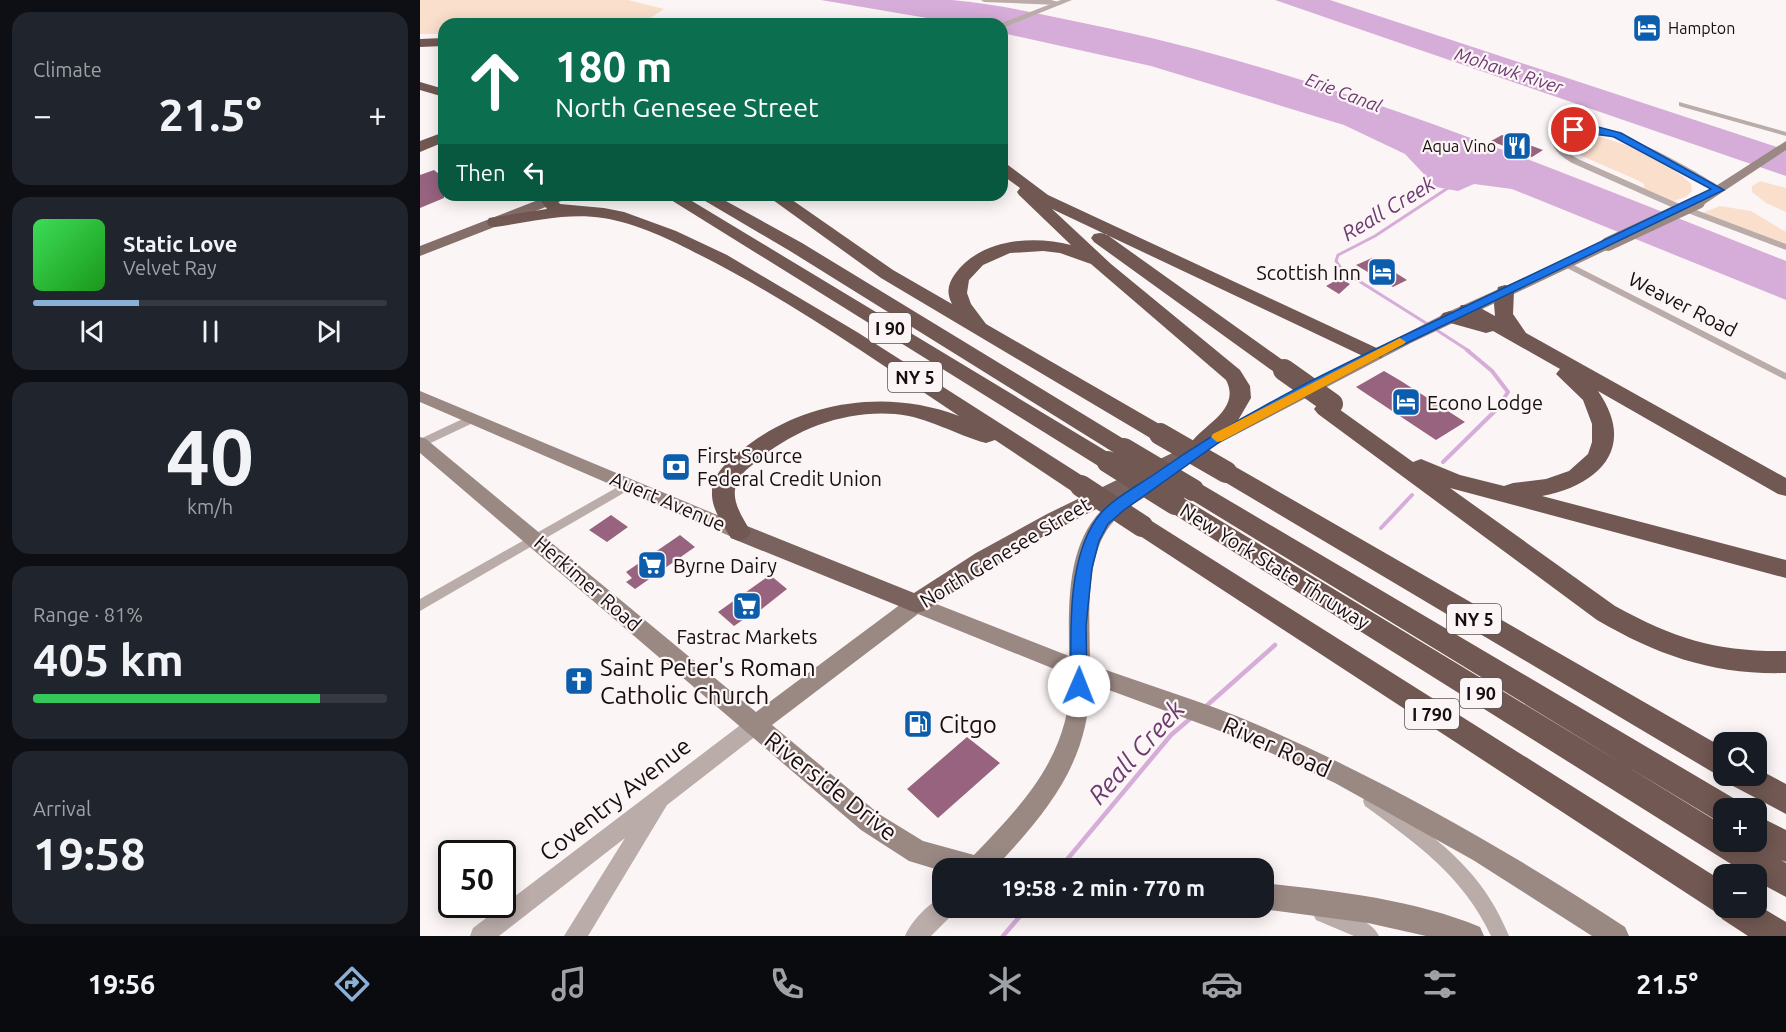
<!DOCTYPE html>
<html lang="en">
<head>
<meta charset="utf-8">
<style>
	body { margin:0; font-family:Ubuntu,sans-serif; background:#20242c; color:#f1f3f6; height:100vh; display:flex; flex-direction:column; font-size:22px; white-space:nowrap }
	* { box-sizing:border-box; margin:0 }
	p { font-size:20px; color:#9ea1a6 }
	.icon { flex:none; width:33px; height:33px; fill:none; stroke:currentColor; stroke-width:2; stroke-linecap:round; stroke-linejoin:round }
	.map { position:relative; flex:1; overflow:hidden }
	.side { display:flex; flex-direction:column; gap:12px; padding:12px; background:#0d0f14; width:420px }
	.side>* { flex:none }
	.banner { position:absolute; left:18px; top:18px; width:570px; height:183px; border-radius:18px; box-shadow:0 3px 15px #0003; background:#0b6e4f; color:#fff; overflow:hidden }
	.buttons { position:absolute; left:1293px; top:732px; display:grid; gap:12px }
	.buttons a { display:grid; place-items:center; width:54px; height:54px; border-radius:12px; background:#171b24; box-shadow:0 3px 15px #0003; font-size:30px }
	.speed { position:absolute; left:18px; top:840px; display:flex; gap:12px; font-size:30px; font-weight:700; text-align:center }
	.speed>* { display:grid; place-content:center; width:78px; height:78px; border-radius:50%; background:#171b24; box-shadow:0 3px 15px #0003; line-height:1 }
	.speed .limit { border:3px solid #111; border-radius:9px; background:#fff; color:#111 }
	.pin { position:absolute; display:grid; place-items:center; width:51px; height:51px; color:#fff; margin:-26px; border:3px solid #fff; border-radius:50%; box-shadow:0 2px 6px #0007 }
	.me { position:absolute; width:66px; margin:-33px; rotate:1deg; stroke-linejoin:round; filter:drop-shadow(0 0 4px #0008) }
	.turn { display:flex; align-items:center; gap:21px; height:126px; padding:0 18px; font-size:27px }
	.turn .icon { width:78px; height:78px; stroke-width:2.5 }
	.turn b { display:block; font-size:42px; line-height:51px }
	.then { display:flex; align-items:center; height:57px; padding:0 18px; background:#0003; gap:12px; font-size:22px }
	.big { font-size:45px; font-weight:600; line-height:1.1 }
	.side .card { flex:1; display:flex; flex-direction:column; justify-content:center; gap:9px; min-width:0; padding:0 21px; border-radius:18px; background:#20242c }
	.side .dial { align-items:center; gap:0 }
	.dial b { font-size:78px; line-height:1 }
	.song { display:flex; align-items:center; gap:18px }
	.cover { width:72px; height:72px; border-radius:9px; background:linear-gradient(135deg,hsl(130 70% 55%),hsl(120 70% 35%)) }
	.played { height:6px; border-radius:3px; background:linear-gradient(90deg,#8ab0d5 30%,#363941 30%) }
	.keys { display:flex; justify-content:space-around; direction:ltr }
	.heat { display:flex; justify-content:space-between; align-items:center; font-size:33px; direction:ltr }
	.charge { height:9px; border-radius:4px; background:linear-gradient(90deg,#34c759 81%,#363941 0) }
	.trip { position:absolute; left:512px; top:858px; width:342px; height:60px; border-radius:18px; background:#171b24; box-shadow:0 3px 15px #0003; font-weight:600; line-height:60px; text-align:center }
	.tabs { display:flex; height:96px; justify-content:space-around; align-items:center; background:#090b0e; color:#9ea1a6 }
	.tabs .icon { width:42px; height:42px }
	.tabs .selected { color:#8ab0d5 }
	.tabs b { font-size:27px; color:#f1f3f6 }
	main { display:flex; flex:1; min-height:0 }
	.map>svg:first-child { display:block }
	.green { fill:#fadfcc }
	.water { fill:#d6add9 }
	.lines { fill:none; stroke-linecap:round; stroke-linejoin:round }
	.stream-far2 { stroke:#d6add9; stroke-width:3 }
	.stream-far1 { stroke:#d6add9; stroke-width:4 }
	.stream { stroke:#d6add9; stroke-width:4.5 }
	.building { fill:#97637f }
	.minor { fill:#b9aca9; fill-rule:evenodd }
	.tertiary { fill:#b9aca9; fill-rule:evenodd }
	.secondary { fill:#9a8883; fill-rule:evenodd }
	.primary { fill:#846e69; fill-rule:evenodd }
	.trunk { fill:#7a635e; fill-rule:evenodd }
	.motorway { fill:#715852; fill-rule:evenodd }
	.secondary-bridge { stroke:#9a8883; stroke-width:14 }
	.motorway-bridge { stroke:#715852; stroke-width:22 }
	.route { fill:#1a73e8; stroke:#114b97; stroke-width:1.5 }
	.slow { fill:#f59e0b }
	.labels { text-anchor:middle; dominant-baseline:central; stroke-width:4.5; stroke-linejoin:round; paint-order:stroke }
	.far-poi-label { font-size:16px; fill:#180e0f; stroke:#fcf5f6; text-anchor:start }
	.far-water-label { font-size:18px; font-style:italic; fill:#6c3971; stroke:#fcf5f6 }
	.shield { fill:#fcf5f6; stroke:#5c5354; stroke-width:1.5 }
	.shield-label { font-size:18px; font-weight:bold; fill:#180e0f }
	.poi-label { font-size:20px; fill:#180e0f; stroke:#fcf5f6; text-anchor:start }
	.street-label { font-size:20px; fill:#180e0f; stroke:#fcf5f6 }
	.water-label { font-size:21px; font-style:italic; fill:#6c3971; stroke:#fcf5f6 }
	.near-poi-label { font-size:24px; fill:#180e0f; stroke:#fcf5f6; text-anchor:start }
	.near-street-label { font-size:24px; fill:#180e0f; stroke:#fcf5f6 }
	.near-water-label { font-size:26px; font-style:italic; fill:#6c3971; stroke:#fcf5f6 }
</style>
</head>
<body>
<main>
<section class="side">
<div class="card"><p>Climate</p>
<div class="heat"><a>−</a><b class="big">21.5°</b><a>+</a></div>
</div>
<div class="card">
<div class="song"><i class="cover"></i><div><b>Static Love</b><p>Velvet Ray</p></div></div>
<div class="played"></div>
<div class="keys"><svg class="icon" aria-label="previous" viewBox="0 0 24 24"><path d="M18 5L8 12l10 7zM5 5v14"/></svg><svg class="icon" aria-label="pause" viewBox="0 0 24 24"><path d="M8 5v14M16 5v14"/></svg><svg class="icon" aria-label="next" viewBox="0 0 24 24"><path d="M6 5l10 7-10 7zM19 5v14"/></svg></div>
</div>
<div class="card dial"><b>40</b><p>km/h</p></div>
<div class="card"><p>Range · 81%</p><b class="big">405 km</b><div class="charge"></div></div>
<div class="card"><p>Arrival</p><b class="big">19:58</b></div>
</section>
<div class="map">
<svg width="1366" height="936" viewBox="0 0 1366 936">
	<rect width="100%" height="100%" fill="#fcf5f6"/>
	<path class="green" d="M0 0H208L244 9 221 24H24V34H0Z
		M1163 135C1191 134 1253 164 1271 184L1272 191 1266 197 1253 201 1224 188V184L1219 181 1162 156 1152 148V138Z
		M1340 181 1366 188V212L1346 203 1332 192V186Z
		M1300 206 1331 211 1366 232V245L1282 213Z"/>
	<path class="water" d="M401 0C444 0 489 0 532 0 586 5 639 18 692 29 925 80 1145 174 1366 261V300L1092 189 1054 184 1038 191 1016 187 985 154 924 125 731 66 582 33V24H542Z
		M855 0H910L1366 150V176Z"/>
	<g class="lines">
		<path class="stream-far2" d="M1009 325 923 271 916 261 918 255 955 236 1031 186
			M1015 329 1049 351"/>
		<path class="stream-far1" d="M1023 462 1077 409 1088 392 1072 371 1047 350
			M961 528 992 495"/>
		<path class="stream" d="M784 708 855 645
			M640 868 751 735 771 718
			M583 936 607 908"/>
	</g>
	<path class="building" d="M1082 135 1123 150 1112 157 1071 141Z
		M14 170 24 178V198L0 208V175Z
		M952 258 987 280 973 287 936 265Z
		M920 278 930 284 919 294 906 286Z
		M964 371 981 381 1045 422 1016 440 936 387Z
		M191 515 208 527 187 542 169 530Z
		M260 535 275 547 215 589 206 582 212 578 206 572Z
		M350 575 367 589 329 619 327 617 314 626 298 612Z
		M547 737 580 763 518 818 487 789Z"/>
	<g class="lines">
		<path class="minor" d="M561 0H631L642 3 639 5 564 2Z
			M1259 102 1366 132V136L1259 106Z
			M1168 126C1208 135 1241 152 1276 172 1285 178 1296 183 1303 190L1296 192C1267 174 1184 119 1151 133 1147 135 1143 139 1139 142L1145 151 1158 159 1255 202 1366 244V250L1249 206 1152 163C1142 157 1135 152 1131 141L1146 129Z
			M1144 260 1366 373V380L1141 265 1139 263Z
			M51 415 55 416 57 419 55 422 0 448V439Z
			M210 480 214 481 216 484 214 487 0 611V599Z
			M951 794C964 798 975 809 986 817 1033 850 1067 882 1089 936H1071C1043 876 997 844 945 806L943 801 945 796Z
			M902 905C919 912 951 918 959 936H934L896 920 893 914 896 908Z"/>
		<path class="tertiary" d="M641 0H652L585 27H582V24H579Z
			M334 718 341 720 343 726 341 732 247 805 168 936H144L205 838 79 936H50L53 928 327 720Z
			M522 898V908H534L531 916 511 936H485C491 922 508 903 522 898Z"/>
		<path class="secondary" d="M1366 141V150L1283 205 1278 206 1271 202Z
			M1188 240 1195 244 1193 247 991 343 792 447H780L777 443 780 439 1030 311Z
			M0 391 326 527 329 532 326 537 319 539 312 537 0 402Z
			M0 437 6 439 336 712 489 598 496 596 649 656C649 609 645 548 681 511 694 496 713 487 730 476L736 475 742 476 745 481 742 486C726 497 707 506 694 521 663 554 670 622 670 664 726 685 783 701 838 725 966 781 1088 850 1205 927L1209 936H1172L1053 860 915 783 819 738 670 683C669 763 627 812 575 868H522V871L489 861 441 830 0 453ZM498 614 649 675C648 690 649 706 645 721 631 776 592 815 554 855L503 841 459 814 352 725Z
			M843 883C915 891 993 899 1060 927L1064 936H1006L948 923 843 909 840 908H843Z"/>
		<path class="primary" d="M131 195H151L149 198 0 256V246Z"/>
		<path class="trunk" d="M779 440 786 442 789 447 786 452 607 545 504 611 496 613 311 538 308 532 311 526 319 524 327 526 494 593 556 553 627 514Z"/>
		<path class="motorway" d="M24 38V46L0 47V39Z
			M0 82 24 89V97L0 90Z
			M24 132V142L0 152V141Z
			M582 163 588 165 628 195 961 350 964 354 961 358H947L632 209 691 264 820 370 830 386 831 398 817 422 787 452 779 454 771 452 768 447C781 425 822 411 806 380L671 264 640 253 623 251 590 253 563 265 549 280 547 293 551 304 566 324 748 429 751 434 748 439 740 441 732 439 461 278 346 195H365L473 270 532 304C526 292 528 284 535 274 560 239 613 235 651 245L599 195 597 192 600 188 582 175Z
			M243 195H262L696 457 699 462 696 467 688 470 680 467Z
			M275 195H295L382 243 712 444 715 449 712 454 704 457 696 454 370 251Z
			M129 196 135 198 140 204 184 208 204 212 256 231 307 255 437 332 669 480 672 486 669 492 661 494 653 492 575 440 566 443C535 435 509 417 475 414 425 410 374 429 336 462 327 469 316 477 315 490 313 504 324 520 331 532L327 538 319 541 311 538C303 525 291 508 292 492 292 475 308 461 319 452 381 401 465 388 539 416 455 360 371 301 280 255 251 240 216 223 183 218 147 212 111 222 75 227L69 226 67 222 69 218 75 217 127 209 121 201Z
			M680 233 686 234 871 366 874 370 871 374 864 376 857 374 674 242 671 238 674 234Z
			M1085 285 1092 287 1094 291 1093 314 1106 333 1366 478V496L1358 494 1178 391C1217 447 1180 485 1122 496L1366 560V578L1030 488 1195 606C1255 639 1297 652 1366 651V673C1294 675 1239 656 1177 620L898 414 894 409 898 404 905 402 912 404 993 462 1001 459 1040 475 1084 486 1093 483 1126 479 1149 471 1168 454 1172 442V424L1163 400 1136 374 1140 369 1073 331 1066 333 1023 321 1020 317 1023 313 1030 311 1045 315 1039 309 1041 305H1055L1075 316 1074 304 1078 287Z
			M806 464 814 466 1304 748V776H1336V768L1366 784V814L1313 786 1308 776 1304 777 1294 773 798 478 795 472 798 466Z
			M773 482 781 484 1315 799 1319 808H1304V823L1293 819 765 496 761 490 765 484Z
			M755 496 763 498 1304 825V842H1336V815L1366 830V862L1361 860 1366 863V897L1336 881V874H1327L747 510 743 504 747 498Z
			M722 517 730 520 1304 882V908H1336V904L1366 922V936H1328L1302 919 1300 915 714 532 710 526 714 520Z"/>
		<path class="secondary-bridge" d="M1188 244 1278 202"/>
		<path class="motorway-bridge" d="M864 370 912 404
			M740 434 806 472
			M704 449 773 490
			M688 462 755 504
			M661 486 722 526"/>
	</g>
	<path class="route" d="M1178 127 1201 133 1304 190 958 357 801 441 704 510 688 524 679 541 672 568 666 626 667 686 665 691 659 693 653 691 651 686C651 635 646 562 677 518 689 500 723 483 742 469 828 409 925 363 1021 318 1111 275 1201 232 1291 189L1194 137C1183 134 1156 134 1149 130L1154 127Z"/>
	<path class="slow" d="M980 338 986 342 984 344 802 441 797 442 791 437 793 434Z"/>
	<defs>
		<g id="hotel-square" transform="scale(1.5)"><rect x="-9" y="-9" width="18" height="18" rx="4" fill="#0c5eac" stroke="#fcf5f6"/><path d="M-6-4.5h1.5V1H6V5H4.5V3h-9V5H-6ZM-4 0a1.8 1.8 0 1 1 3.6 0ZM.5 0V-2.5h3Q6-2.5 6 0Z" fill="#fff"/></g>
		<g id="restaurant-square" transform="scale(1.5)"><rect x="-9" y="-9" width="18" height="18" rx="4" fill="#0c5eac" stroke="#fcf5f6"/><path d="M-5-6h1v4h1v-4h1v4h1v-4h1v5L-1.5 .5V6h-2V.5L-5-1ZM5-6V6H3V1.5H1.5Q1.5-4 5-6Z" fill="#fff"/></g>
		<g id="bank-square" transform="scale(1.5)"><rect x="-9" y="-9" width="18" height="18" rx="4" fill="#0c5eac" stroke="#fcf5f6"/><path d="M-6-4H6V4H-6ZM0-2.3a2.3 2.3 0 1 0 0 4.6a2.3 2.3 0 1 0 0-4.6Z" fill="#fff"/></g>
		<g id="supermarket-square" transform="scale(1.5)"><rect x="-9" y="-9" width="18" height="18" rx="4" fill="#0c5eac" stroke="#fcf5f6"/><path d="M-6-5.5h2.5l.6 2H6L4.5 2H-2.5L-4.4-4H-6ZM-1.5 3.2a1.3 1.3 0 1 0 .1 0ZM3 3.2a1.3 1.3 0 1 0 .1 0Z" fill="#fff"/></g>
		<g id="church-square" transform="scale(1.5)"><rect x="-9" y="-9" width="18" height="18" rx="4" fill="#0c5eac" stroke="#fcf5f6"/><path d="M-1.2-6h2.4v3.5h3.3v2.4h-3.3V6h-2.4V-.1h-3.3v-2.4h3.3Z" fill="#fff"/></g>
		<g id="fuel-square" transform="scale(1.5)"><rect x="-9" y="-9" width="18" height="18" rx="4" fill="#0c5eac" stroke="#fcf5f6"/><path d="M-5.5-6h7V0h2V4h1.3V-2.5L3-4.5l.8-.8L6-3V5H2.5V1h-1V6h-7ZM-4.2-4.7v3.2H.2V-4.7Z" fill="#fff"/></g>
	</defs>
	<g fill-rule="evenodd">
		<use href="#hotel-square" x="1227" y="28"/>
		<use href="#restaurant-square" x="1097" y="146"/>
		<use href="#hotel-square" x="962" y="272"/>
		<use href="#hotel-square" x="986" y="402"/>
		<use href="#bank-square" x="256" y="467"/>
		<use href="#supermarket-square" x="232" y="565"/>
		<use href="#supermarket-square" x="327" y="606"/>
		<use href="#church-square" x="159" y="681"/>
		<use href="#fuel-square" x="498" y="724"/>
	</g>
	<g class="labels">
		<g class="far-poi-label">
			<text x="1248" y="28">Hampton</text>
			<text x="1076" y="146" text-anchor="end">Aqua Vino</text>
		</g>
		<g class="far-water-label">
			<text transform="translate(1089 70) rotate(18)">Mohawk River</text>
			<text transform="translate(924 92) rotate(21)">Erie Canal</text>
		</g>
		<g class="shield">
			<rect x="449" y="313" width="42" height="30" rx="4.5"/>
			<rect x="468" y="362" width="54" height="30" rx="4.5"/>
			<rect x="1027" y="604" width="54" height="30" rx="4.5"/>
			<rect x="1040" y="678" width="42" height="30" rx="4.5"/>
			<rect x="985" y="699" width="54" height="30" rx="4.5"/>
		</g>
		<g class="shield-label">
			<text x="470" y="328">I 90</text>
			<text x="495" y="377">NY 5</text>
			<text x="1054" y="619">NY 5</text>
			<text x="1061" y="693">I 90</text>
			<text x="1012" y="714">I 790</text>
		</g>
		<g class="poi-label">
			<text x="941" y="272" text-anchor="end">Scottish Inn</text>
			<text x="1007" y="402">Econo Lodge</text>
			<text x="277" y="455">First Source<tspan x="277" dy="23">Federal Credit Union</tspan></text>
			<text x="253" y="565">Byrne Dairy</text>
			<text x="327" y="636" text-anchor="middle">Fastrac Markets</text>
		</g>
		<g class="street-label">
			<text transform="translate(1263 304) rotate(27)">Weaver Road</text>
			<text transform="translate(248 501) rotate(23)">Auert Avenue</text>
			<text transform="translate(585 552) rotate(-31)">North Genesee Street</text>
			<text transform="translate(855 566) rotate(32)">New York State Thruway</text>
			<text transform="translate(168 583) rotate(41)">Herkimer Road</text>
		</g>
		<g class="water-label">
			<text transform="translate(968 208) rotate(-31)">Reall Creek</text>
		</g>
		<g class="near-poi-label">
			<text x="180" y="667">Saint Peter's Roman<tspan x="180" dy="28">Catholic Church</tspan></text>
			<text x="519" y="724">Citgo</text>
		</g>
		<g class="near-street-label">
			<text transform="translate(857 747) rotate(24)">River Road</text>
			<text transform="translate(411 786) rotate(38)">Riverside Drive</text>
			<text transform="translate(195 799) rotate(-38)">Coventry Avenue</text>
		</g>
		<g class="near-water-label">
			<text transform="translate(716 752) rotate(-48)">Reall Creek</text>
		</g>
	</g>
</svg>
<div class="buttons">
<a><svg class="icon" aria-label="search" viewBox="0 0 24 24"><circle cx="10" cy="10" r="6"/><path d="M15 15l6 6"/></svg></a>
<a>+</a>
<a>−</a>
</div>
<div class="speed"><div class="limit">50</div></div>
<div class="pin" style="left:1154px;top:130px;background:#d93025"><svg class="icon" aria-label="arrive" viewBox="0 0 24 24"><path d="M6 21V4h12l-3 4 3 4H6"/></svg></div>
<svg class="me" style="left:659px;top:686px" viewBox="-20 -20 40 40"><circle r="19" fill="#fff"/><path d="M0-13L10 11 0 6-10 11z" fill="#1a73e8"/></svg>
<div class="trip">19:58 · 2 min · 770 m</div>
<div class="banner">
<div class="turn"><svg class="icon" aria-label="ahead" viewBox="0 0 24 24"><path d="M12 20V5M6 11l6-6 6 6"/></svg><div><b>180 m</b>North Genesee Street</div></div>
<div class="then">Then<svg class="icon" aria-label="left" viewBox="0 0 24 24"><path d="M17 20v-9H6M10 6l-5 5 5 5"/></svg></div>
</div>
</div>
</main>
<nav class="tabs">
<b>19:56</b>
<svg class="icon selected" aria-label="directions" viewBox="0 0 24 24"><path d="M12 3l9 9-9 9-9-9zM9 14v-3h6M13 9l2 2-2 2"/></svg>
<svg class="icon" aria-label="music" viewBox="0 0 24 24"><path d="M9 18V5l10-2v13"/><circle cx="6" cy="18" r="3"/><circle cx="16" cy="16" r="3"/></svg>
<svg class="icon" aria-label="phone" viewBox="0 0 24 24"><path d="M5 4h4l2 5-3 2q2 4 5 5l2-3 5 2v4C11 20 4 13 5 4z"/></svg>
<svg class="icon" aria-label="climate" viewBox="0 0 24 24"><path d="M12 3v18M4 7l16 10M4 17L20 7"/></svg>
<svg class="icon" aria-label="car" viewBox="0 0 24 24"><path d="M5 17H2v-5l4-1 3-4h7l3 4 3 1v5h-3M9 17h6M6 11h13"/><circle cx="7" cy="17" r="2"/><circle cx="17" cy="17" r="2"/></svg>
<svg class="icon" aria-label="filters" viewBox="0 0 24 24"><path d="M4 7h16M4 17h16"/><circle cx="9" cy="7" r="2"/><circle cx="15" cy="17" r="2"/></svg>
<b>21.5°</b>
</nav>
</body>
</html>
